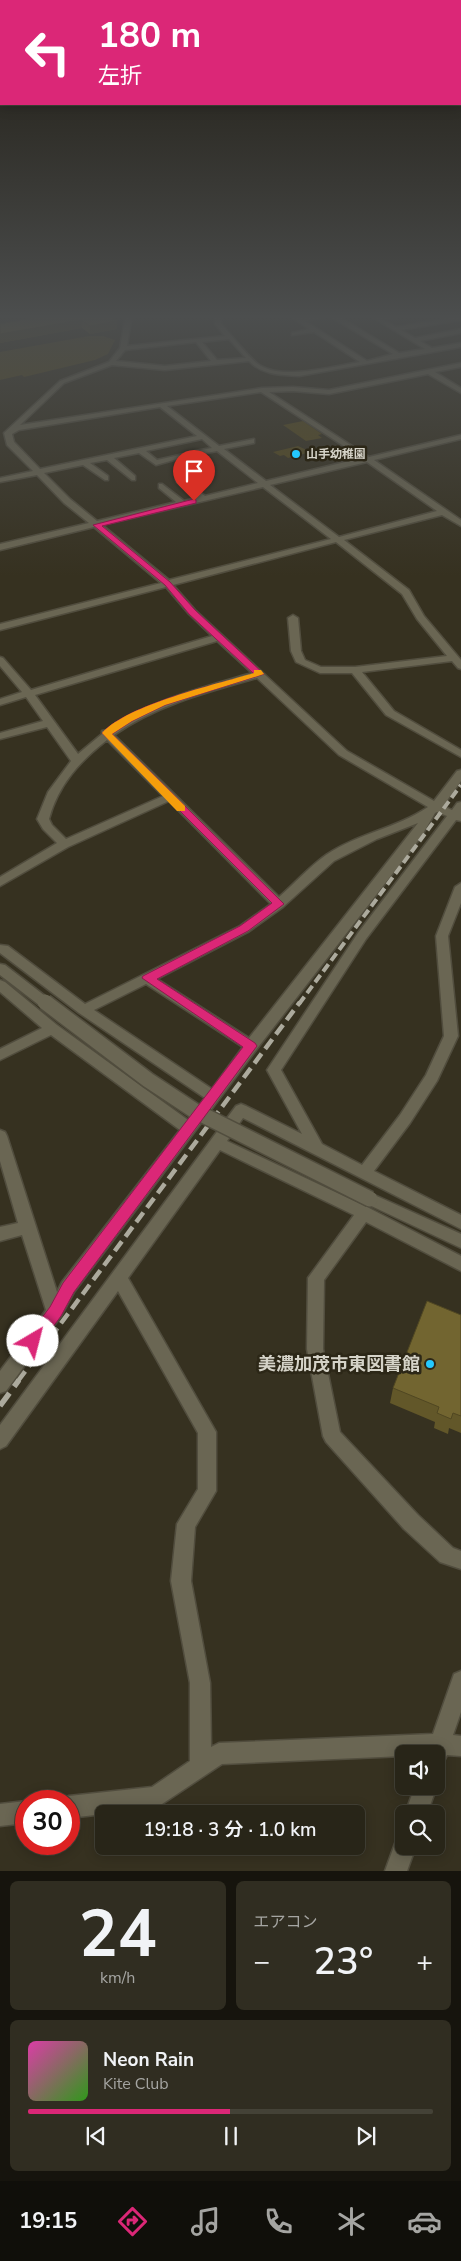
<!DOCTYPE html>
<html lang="ja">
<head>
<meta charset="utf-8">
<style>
	body { margin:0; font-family:"Nunito Sans","Noto Sans JP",sans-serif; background:#302d21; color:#f1f3f6; height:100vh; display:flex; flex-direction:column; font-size:19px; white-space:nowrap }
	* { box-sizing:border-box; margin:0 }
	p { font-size:16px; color:#a5a5a2 }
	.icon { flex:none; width:28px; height:28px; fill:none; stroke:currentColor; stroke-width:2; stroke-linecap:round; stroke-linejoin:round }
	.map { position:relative; height:1871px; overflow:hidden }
	.drawer { display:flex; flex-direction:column; gap:10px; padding:10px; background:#16140d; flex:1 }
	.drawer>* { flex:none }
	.banner { position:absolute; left:0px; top:0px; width:461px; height:105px; box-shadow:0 2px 12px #0003,0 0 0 1px #444237; background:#db2777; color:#fff; overflow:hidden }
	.controls { position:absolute; left:395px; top:1745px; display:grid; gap:10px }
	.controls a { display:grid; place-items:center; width:50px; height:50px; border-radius:8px; background:#282518; box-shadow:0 2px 12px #0003,0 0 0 1px #444237; font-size:25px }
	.speed { position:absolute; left:15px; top:1790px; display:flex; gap:10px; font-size:25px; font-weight:700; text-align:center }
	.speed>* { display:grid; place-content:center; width:65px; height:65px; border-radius:50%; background:#282518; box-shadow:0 2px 12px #0003,0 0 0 1px #444237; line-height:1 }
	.speed .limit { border:8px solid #d22; background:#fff; color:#111 }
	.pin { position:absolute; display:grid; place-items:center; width:42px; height:42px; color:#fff; margin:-51px -21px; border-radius:50% 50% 50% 0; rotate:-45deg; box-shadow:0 0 5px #0007 }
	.pin .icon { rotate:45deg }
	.me { position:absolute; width:55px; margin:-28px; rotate:37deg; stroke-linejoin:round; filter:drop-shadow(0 0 4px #0008) }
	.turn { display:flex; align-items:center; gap:18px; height:105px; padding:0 15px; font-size:22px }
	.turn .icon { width:65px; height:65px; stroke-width:2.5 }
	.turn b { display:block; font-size:35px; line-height:42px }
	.big { font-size:38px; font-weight:600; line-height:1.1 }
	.drawer .card { flex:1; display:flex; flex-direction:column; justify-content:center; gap:8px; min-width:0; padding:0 18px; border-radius:8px; background:#302d21 }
	.drawer .dial { align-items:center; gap:0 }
	.dial b { font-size:65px; line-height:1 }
	.song { display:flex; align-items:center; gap:15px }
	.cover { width:60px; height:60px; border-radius:8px; background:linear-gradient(135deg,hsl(320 70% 55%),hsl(110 70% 35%)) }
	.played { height:5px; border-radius:2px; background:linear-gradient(90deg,#db2777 50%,#444237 50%) }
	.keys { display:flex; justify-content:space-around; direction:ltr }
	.heat { display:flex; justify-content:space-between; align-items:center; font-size:28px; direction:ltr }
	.drawer .tiles { flex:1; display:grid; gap:10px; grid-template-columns:1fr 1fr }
	.card:last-child { grid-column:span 2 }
	.trip { position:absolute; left:95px; top:1805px; width:270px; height:50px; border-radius:8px; background:#282518; box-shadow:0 2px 12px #0003,0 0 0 1px #444237; font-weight:600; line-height:50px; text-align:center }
	.dock { display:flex; height:80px; justify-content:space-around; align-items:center; background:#100f0a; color:#a5a5a2 }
	.dock .icon { width:35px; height:35px }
	.dock .current { color:#db2777 }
	.dock b { font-size:22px; color:#f1f3f6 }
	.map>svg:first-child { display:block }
	.green { fill:#554a1d }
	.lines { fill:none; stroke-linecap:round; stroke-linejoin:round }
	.minor-casing { stroke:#514d3e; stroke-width:3 }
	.minor { fill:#6a6653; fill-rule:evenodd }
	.rail-far2 { stroke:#acaa9d; stroke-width:4; stroke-dasharray:9 4.5; stroke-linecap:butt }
	.rail-far1 { stroke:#acaa9d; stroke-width:4.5; stroke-dasharray:12 6; stroke-linecap:butt }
	.rail { stroke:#acaa9d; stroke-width:5.5; stroke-dasharray:16 8; stroke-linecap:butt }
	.minor-bridge-far1-casing { stroke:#514d3e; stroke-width:14; stroke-linecap:butt }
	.minor-bridge-casing { stroke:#514d3e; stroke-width:18; stroke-linecap:butt }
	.minor-bridge-far1 { stroke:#6a6653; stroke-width:12 }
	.minor-bridge { stroke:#6a6653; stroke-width:15 }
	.wall { fill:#625729 }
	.shaded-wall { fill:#504722 }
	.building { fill:#726530; stroke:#504722 }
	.route { fill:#db2777; stroke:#8e194d }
	.slow { fill:#f59e0b }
	.poi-dot { fill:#24c9fe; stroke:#2c2717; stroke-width:2 }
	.labels { text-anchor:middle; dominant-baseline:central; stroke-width:5; stroke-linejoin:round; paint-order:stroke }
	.far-poi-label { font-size:12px; font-weight:bold; fill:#d5d3c8; stroke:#2c2717; text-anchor:start }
	.near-poi-label { font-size:18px; font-weight:bold; fill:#d5d3c8; stroke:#2c2717; text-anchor:end }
</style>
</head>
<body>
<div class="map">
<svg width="461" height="1871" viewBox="0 0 461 1871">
	<rect width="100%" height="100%" fill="#363120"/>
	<path class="green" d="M89 336H103L115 340 108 354 95 360 24 377 22 375 0 380V352Z
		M303 421 322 434 318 435 322 438 306 441 283 425Z
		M298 446 311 452 288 458 284 455 280 456 273 452Z"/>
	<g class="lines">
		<g class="minor-casing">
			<path id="minor" d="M126 314H132L127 346 225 336 215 324V314H221V324C231 334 250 360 261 366 286 380 333 366 360 362L314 332 292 335V333L309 329 287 314H295L300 318 320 314H335L399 353 425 349 367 314H375L379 317 410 314 384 320 396 327 461 316V320L401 330 415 338 461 329V333L420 341 432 348 461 343V347L299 376C281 375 262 375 249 361L165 370 112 365 64 383 20 425 262 388 293 387 329 390 461 363V367L435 372 461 388V393L428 374 329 394 293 391 269 392 369 457 461 435V439L374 460 461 520V526L442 515 344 540 409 590 424 616 461 660V669L458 668 452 661 362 672 394 711 461 750V757L386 715 352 673H320L296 662 291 651 288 618 293 615 298 618 301 651 305 660 321 667H355L447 656 417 619 402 594 336 542 173 585 195 610 347 751 434 801 457 771 461 770V781L443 806 452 810 457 803 461 802V821L456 820 366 939 281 1070 322 1144 362 1165 400 1115 426 1075 444 1036 436 936 455 887 461 883V903L448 936 458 1036 437 1081 410 1123 374 1171 461 1215V1229L243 1118 227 1141 369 1208 461 1256V1271L366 1222 324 1280 323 1349 340 1432 418 1515 453 1548 461 1551V1569L440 1562 404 1529 326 1442 323 1436 307 1349 308 1278 354 1215 220 1150 128 1278 216 1432V1491L195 1527 191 1581 210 1683 211 1747 219 1743 433 1734 454 1674 461 1671V1712L453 1735 461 1736V1756L447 1755 443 1763 436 1766V1754H404V1756L222 1764 156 1808 69 1818V1801H61V1799L69 1796 152 1787 190 1761V1683L171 1581 177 1524 198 1489V1433L118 1291 6 1446 0 1449V1425L236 1106 241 1104 246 1106 302 1134 267 1070 358 933 447 816 437 812 435 813 421 837 256 1050 74 1292 61 1316 6 1391 0 1393V1371L46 1310 22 1235 0 1241V1227L18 1223 0 1161V1130L5 1132 7 1136 57 1292 62 1282 180 1130 51 1035 0 1060V1049L42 1028 0 992V980L5 982 57 1025 188 1120 205 1098 79 1013 0 953V945L8 946 85 1004 240 926 271 904 169 801 68 847 0 886V877L57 843 43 829 37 819 48 792 71 761 47 727 0 739V733L43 721 26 697 0 705V699L22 692 0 666V657L3 658 31 690 212 636 189 614 166 587 0 630V624L161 583 94 527 0 550V544L89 523 64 503 37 475 0 482V478L33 471 7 445 4 433 60 381 109 362 120 348ZM329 316 393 354 367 361 305 321ZM229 339 246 358 217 360 202 342ZM196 342 211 361 165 366 116 361 125 350ZM261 392 362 458 266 481 224 449 254 443V439L219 446 167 406ZM160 407 197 436 40 469 14 442 12 434 19 430ZM202 439 212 448 195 451V455L217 451 258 483 205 496 180 478 176 480 177 482 197 498 184 501 162 484H159V488L176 502 97 521 70 499 44 473 83 465 105 480H108V476L90 463 107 460 132 480H135V476L114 458 139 453 156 465 188 456 184 454 157 460 146 451ZM367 462 437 511 339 537 270 485ZM263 487 331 539 169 580 102 525ZM217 641 252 673C202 688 151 700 107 730L102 731V734L78 754 35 695ZM257 678 339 755 428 807C397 828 357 834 326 855 309 867 294 884 279 897L114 735C157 705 207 692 257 678ZM107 740 163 796 66 839 52 825 49 819C58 785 80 761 107 740ZM418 823 249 1038 157 979 248 932 283 907 334 861 377 839ZM146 984 243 1047 212 1089 94 1010Z
				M0 964 5 965 49 999 51 1002 49 1005H39L0 975Z
				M370 1193 461 1234V1248L365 1203 362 1199 365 1195Z
				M436 1785 437 1786 427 1814H405L415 1786Z
				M26 1801V1823L0 1826V1804Z
				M404 1836V1846H416L407 1871H385L397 1838Z"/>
		</g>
		<use href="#minor" class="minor"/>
		<path class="rail-far2" d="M299 1004 461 785"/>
		<path class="rail-far1" d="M18 1381 300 1002"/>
		<path class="rail" d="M0 1406 19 1380"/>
		<g class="minor-bridge-far1-casing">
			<path id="minor-bridge-far1" d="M44 1002 46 1004"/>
		</g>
		<g class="minor-bridge-casing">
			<path id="minor-bridge" d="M45 1002 148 1080 195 1111 370 1199"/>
		</g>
		<use href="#minor-bridge-far1" class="minor-bridge-far1"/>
		<use href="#minor-bridge" class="minor-bridge"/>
	</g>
	<path class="wall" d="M42 314H107L117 329 90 334 82 328 0 343V324L43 316Z
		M461 1315V1433L449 1428 448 1434 434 1428 435 1422 390 1403 393 1388Z"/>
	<path class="shaded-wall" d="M81 320 82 328 0 343V334Z
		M117 321V329L90 334V326Z"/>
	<path class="building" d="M52 314H107L117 321 90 326 81 320 0 334V324Z
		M427 1301 461 1315V1416L453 1413 451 1419 437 1413 439 1407 393 1388Z"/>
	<linearGradient id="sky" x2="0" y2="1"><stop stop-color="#1e1b12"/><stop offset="0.55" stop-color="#4c4e4e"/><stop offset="1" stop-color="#4c4e4e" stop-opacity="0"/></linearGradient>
	<rect width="461" height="576" fill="url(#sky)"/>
	<path class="route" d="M194 499 196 500V503L102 526 170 582 195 610 264 674 165 705 132 721 112 734 284 904 248 931 157 979 255 1043 257 1046 74 1292 61 1316 39 1346 33 1348 28 1346 26 1341 28 1336 50 1307 63 1283 243 1047 142 978 143 976 240 926 272 903 102 733C129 704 214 685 254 674L189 614 165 585 93 525Z"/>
	<path class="slow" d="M254 670H261L264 674 165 705 132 721 112 734 185 806V811H177L102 733C129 704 214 685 254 673Z"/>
	<g class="poi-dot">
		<circle cx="296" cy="454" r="5"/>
		<circle cx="430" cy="1364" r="5"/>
	</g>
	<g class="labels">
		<g class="far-poi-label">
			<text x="306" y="454">山手幼稚園</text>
		</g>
		<g class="near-poi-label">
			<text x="420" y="1364">美濃加茂市東図書館</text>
		</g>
	</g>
</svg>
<div class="controls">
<a><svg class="icon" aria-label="sound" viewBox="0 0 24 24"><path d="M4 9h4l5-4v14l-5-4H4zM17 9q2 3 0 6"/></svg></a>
<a><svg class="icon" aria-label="search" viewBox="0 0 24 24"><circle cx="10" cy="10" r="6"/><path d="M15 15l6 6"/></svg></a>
</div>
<div class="speed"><div class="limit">30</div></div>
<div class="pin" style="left:194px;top:501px;background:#d93025"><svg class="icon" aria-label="arrive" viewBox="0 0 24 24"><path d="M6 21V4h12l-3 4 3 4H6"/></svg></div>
<svg class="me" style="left:33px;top:1341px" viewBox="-20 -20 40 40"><circle r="19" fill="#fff"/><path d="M0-13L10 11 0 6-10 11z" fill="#db2777"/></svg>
<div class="trip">19:18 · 3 分 · 1.0 km</div>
<div class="banner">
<div class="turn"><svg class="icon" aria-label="left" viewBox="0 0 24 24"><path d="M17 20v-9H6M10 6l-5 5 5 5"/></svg><div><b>180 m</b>左折</div></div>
</div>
</div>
<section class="drawer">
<div class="tiles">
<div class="card dial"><b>24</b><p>km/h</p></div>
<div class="card"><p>エアコン</p>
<div class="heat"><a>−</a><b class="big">23°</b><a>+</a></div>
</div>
<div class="card">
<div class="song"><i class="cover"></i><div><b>Neon Rain</b><p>Kite Club</p></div></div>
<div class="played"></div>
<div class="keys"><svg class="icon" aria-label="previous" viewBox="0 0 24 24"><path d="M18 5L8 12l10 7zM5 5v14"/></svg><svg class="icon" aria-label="pause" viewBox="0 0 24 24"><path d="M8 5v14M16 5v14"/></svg><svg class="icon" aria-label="next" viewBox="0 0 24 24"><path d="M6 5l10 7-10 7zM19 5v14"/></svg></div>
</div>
</div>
</section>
<nav class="dock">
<b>19:15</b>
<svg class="icon current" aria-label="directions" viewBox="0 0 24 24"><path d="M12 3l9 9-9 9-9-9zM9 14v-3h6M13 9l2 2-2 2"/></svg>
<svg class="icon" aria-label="music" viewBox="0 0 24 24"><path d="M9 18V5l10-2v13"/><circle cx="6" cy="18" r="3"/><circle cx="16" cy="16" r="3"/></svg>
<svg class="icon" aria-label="phone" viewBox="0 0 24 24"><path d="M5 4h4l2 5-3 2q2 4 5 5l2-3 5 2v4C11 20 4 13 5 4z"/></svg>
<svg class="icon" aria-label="climate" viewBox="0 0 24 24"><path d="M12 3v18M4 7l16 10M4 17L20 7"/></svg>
<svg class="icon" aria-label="car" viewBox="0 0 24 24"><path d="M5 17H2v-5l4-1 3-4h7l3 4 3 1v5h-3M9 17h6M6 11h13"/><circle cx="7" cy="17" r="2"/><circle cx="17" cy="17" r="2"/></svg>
</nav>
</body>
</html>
